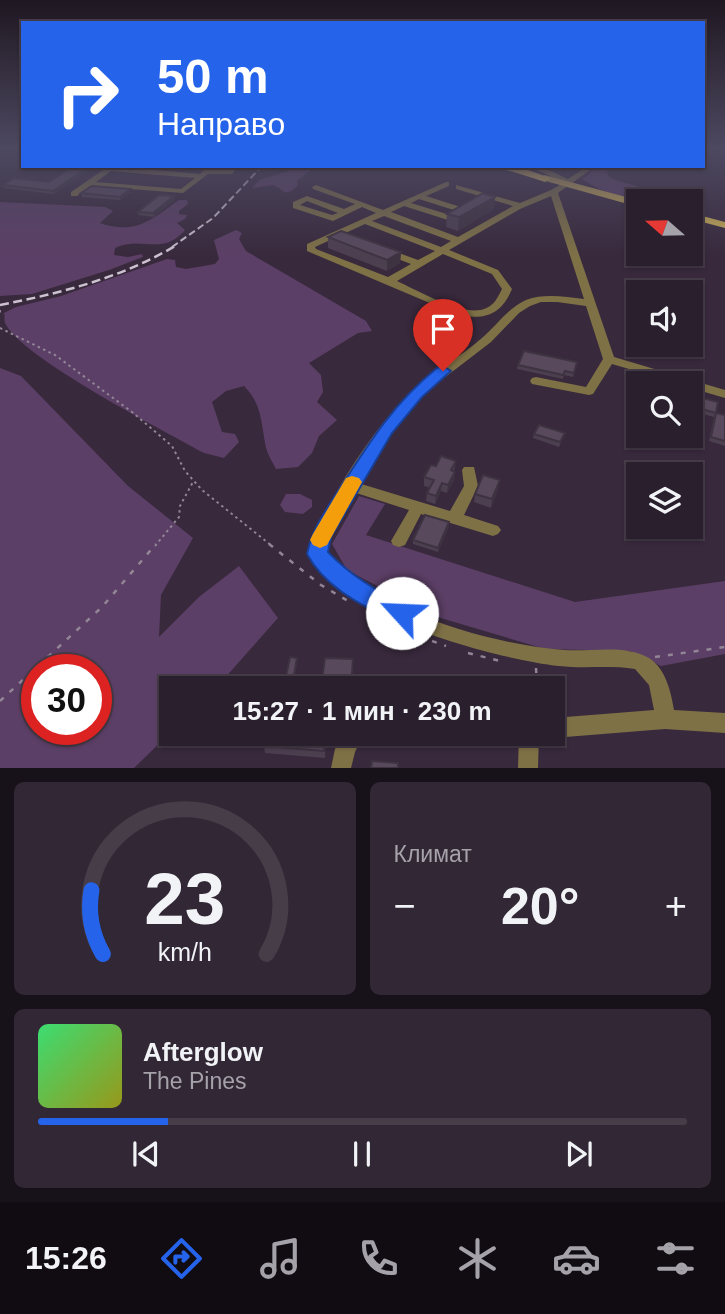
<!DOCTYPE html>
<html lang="ru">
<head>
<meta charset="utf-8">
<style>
	body { margin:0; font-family:Helvetica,sans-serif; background:#322735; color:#f1f3f6; height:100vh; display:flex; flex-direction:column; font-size:26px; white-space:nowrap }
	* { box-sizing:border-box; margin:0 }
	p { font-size:23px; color:#a5a2aa }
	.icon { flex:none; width:38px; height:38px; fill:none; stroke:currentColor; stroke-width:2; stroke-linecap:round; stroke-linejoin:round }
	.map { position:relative; height:768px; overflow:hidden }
	.side { display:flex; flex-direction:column; gap:14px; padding:14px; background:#171119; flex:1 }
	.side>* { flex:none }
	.guide { position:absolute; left:21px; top:21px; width:684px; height:147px; border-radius:0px; box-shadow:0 2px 5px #0004,0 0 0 2px #463d49; background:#2563eb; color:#fff; overflow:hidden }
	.needle { width:46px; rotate:290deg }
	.controls { position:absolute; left:626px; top:189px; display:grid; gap:14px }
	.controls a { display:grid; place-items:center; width:77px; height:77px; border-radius:0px; background:#2a1f2d; box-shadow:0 2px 5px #0004,0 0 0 2px #463d49; font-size:35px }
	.speed { position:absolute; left:21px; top:654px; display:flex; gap:14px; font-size:35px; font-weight:700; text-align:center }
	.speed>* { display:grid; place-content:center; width:91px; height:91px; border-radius:50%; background:#2a1f2d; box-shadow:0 2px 5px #0004,0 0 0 2px #463d49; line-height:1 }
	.speed .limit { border:10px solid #d22; background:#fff; color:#111 }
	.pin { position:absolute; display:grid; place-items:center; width:60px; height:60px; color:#fff; margin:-72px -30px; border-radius:50% 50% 50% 0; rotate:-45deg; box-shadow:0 0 7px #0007 }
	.pin .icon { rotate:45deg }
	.me { position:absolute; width:77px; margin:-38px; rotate:295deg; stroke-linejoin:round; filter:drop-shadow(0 0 5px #0008) }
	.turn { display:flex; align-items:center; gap:24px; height:147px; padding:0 21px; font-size:32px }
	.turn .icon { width:91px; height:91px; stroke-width:2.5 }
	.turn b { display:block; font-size:49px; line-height:60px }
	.big { font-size:52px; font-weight:700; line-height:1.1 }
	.side .widget { flex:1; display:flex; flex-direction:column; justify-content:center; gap:10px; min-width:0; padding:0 24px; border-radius:10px; background:#322735 }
	.side .dial { align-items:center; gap:0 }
	.dial svg { height:182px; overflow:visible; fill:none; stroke:#463d49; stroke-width:7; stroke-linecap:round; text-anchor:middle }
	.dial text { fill:#f1f3f6; stroke:none }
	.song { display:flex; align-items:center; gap:21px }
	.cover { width:84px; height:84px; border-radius:10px; background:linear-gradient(135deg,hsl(140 70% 55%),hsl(60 70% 35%)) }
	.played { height:7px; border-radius:4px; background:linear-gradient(90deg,#2563eb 20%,#463d49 20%) }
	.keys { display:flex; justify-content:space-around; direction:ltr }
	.heat { display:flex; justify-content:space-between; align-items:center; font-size:38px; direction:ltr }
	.side .tiles { flex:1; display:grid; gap:14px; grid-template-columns:1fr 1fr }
	.widget:last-child { grid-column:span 2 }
	.trip { position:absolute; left:159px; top:676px; width:406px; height:70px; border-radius:0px; background:#2a1f2d; box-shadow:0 2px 5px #0004,0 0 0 2px #463d49; font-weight:700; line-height:70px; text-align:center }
	.dock { display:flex; height:112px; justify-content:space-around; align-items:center; background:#110c12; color:#a5a2aa }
	.dock .icon { width:49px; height:49px }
	.dock .current { color:#2563eb }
	.dock b { font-size:32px; color:#f1f3f6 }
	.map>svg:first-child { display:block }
	.green { fill:#5c3f66; fill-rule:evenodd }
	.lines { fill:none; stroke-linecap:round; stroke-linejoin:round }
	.path-far1 { stroke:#928696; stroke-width:2; stroke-dasharray:2.5 3.5; stroke-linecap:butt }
	.path { stroke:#928696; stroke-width:2.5; stroke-dasharray:5 8; stroke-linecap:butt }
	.minor { fill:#7f7146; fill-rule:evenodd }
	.major { fill:#ceb154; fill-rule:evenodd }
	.highway { fill:#edcb57; fill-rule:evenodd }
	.rail-far1 { stroke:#cdc2d0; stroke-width:2; stroke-dasharray:7 3.5; stroke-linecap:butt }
	.rail { stroke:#cdc2d0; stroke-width:2.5; stroke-dasharray:9 4.5; stroke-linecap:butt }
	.wall { fill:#4c3f50 }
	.shaded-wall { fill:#3e3341 }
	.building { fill:#58495d; stroke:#3e3341; stroke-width:2 }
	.route { fill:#2563eb; stroke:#184099; stroke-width:2 }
	.slow { fill:#f59e0b }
</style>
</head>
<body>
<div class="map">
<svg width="725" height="768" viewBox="0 0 725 768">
	<rect width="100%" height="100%" fill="#38293c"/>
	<path class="green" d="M288 166H316L297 181 298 185C285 199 284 189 273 185L252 188 259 180 292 170Z
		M596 166H612L607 172 609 177 619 181 689 201C654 201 611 201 581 178L586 177Z
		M179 200H187L188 204 179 211V214L187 215 185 219 177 223 185 230C162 257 142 235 115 248L114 255 128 257 142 254 143 257 109 270 32 294 0 296V202L105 207 113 211 100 223C136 235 151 220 179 200Z
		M236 230 242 233 239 239 246 251 366 321 372 331 358 333 309 363 321 375 323 392 317 402 337 420 319 436 312 453 298 467 276 469C272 461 266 452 265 443 261 420 261 403 244 386L226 391 212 402 222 432 235 434 239 442 224 458 204 453C166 432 20 357 5 323 4 320 5 316 4 313L16 307 61 296 167 259 175 260 176 267 186 269 215 264 219 259 214 240Z
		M0 368 21 376 128 486 193 538 161 595 159 637 199 597 239 566 278 618 216 688H172L171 732 134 768H0ZM37 670H96V730H37Z
		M286 494H300L312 500V507L303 514 285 512 280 505Z
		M359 496 385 504 366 535 575 602 725 581V654L661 666 630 651 545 649 434 616 347 570 332 544Z"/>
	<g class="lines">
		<path class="path-far1" d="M0 310V313
			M0 328 55 355 132 412 172 446 185 471 202 490 272 546
			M155 546 179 517 180 506 193 482"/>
		<path class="path" d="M269 544 321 585 348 601
			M432 641 446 646
			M468 653 500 661
			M655 657 725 647
			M536 668 537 688
			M0 701 102 607 156 544"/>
		<path class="minor" d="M109 166 200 174 208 166H215L212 170H227L231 166H238L232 174H208L183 193 90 186 77 196H71V192ZM111 171 195 178 181 189 96 182Z
			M485 166H501L530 173 526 175Z
			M530 166H540L568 179 588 166H596L558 193 614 357 725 390V398L691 388V383H677L612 364 593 394 589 395 532 384 530 381 532 378 536 377 586 387 603 359 586 306 557 302H541L530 306 519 313 491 342 422 395 396 426 358 483 450 511 464 486 462 470 464 467H474L478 486 464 515 498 526 501 530 498 534 493 536 421 514 405 545 399 547 393 545 391 541 409 510 353 492 339 517 325 553C376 611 489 644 564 650 591 652 625 644 649 658 666 669 671 692 674 710L725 713V733L665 729 553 738 546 735 545 733H553V718L654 710 649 685 635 669C610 665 584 669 559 666 491 658 344 618 309 554 326 500 373 428 414 389 435 369 461 357 482 338 497 325 508 308 526 300 545 293 565 297 584 299L551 196 520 209 449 250 498 270 512 289C501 315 485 320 458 315L307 251V244L376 213 362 207 333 221 293 208V202L307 196 344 209 355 204 313 189 312 187 316 185 383 210 446 182H449V186L426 196 467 209V213L451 221 404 206 391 212 458 237 513 206 456 189V185L520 203 551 190 563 183ZM419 199 457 211 450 215 411 203ZM307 201 338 213 332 215 300 205ZM384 216 451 241 441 247 372 221ZM365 224 435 251 418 260 388 249H382V253L411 264 388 277 316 249 315 247ZM443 254 492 274 502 289C498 297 494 306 484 309 463 317 417 290 397 281Z
			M343 733H364L355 752 351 768H331L335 749Z
			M519 733H539L538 768H518Z"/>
		<path class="major" d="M545 175 548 176 641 201 639 207 635 206 542 180 540 178Z
			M691 213 725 222V228L691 219Z"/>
		<path class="highway" d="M496 166H516L551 178 545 182Z"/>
		<path class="rail-far1" d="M172 247 213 218 262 166"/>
		<path class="rail" d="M0 305C61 293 121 278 175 246"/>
	</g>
	<path class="wall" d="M23 160V166H49L43 170 16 167V164Z
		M91 166V169L54 194 4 188 3 185 49 182Z
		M131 192 120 200 82 197 81 193Z
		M175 199 154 217 138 215V212Z
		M494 209 458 231 446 227 447 214Z
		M328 237 401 252 400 263 387 271 328 248Z
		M577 362 573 377 564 375 563 379 517 369 518 365Z
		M691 395 716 413 725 415V446L709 441 714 417 691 411Z
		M565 433 559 447 533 438 534 434Z
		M456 461 454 471 455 472 454 480 447 493 441 491 435 504 426 501 427 493 430 488 424 486V477L436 466Z
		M498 489 491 508 474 502 475 494Z
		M449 522V526L438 552 413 544V540Z
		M267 733H285L300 735 326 733 325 758 265 753 264 746Z"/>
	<path class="shaded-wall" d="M91 166V169L54 194 53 191Z
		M130 189 131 192 120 200V197Z
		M174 196 175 199 154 217 153 213Z
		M495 197 494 209 458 231 459 217Z
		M401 252 400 263 387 271V260Z
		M455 472 454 480 447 493 448 485Z
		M500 480 498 489 491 508 492 499Z
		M442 483 441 491 435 504 436 496Z
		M449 522V526L438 552V548Z
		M297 658V663L293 688H292Z"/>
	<path class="building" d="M23 160V165L16 164Z
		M74 166H90L53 191 3 185 14 178 49 182Z
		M92 186 130 189 120 197 81 193Z
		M483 193 495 197 459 217 447 214Z
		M159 195 174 196 153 213 138 212Z
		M341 231 401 252 387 260 328 237Z
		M524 351 577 362 574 373 565 371 563 375 518 365Z
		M691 395 718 402 716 413 691 406Z
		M716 413 725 415V441L711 437Z
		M539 425 565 433 560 442 534 434Z
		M441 456 456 461 451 470 455 472 448 485 442 483 436 496 427 493 434 480 424 477 431 465 436 466Z
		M483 475 500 480 492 499 475 494Z
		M425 515 449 522 438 548 413 540Z
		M290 657 297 658 292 687 284 686Z
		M325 658 353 659 351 688H321Z
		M267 733 300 735V733H325L324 751 264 746Z
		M372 761 398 763V768H371Z"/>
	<linearGradient id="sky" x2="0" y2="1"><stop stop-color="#1f1721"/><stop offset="0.58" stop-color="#4d4961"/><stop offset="1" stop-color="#4d4961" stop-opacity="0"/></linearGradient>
	<rect width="725" height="257" fill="url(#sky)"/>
	<path class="route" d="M443 366 451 371 422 397 392 433 331 537 328 552C352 577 379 593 410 606L414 613 410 620 402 623C368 610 325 588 307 554 312 529 326 510 340 488 370 441 394 403 437 368Z"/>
	<path class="slow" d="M352 476 359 478 362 482 327 545 320 548 313 545 310 540 313 534 346 478Z"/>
</svg>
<div class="controls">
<a><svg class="needle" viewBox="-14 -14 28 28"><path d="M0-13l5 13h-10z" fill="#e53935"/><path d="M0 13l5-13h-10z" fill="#a5a2aa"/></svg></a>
<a><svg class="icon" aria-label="sound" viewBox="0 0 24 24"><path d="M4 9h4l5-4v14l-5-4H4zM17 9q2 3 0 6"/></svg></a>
<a><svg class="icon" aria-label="search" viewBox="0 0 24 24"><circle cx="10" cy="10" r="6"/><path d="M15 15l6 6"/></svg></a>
<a><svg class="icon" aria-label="layers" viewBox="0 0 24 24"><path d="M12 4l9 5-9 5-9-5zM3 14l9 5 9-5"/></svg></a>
</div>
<div class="speed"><div class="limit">30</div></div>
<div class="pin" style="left:443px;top:371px;background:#d93025"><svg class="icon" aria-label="arrive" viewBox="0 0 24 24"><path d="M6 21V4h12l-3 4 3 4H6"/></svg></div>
<svg class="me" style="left:402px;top:613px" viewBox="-20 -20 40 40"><circle r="19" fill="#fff"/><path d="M0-13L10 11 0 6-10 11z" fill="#2563eb"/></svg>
<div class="trip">15:27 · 1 мин · 230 m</div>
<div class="guide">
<div class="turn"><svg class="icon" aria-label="right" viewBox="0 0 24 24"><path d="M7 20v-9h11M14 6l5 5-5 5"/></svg><div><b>50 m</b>Направо</div></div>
</div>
</div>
<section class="side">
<div class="tiles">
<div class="widget dial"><svg viewBox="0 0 100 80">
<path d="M14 69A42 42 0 1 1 86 69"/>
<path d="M14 69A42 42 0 0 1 9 41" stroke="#2563eb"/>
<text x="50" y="56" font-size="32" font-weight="700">23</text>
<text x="50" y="72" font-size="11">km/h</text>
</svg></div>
<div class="widget"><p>Климат</p>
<div class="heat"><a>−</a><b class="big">20°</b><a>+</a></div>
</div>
<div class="widget">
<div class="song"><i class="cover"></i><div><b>Afterglow</b><p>The Pines</p></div></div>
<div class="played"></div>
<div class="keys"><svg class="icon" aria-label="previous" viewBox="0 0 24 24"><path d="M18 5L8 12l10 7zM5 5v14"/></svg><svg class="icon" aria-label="pause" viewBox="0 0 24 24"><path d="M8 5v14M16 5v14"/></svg><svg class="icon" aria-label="next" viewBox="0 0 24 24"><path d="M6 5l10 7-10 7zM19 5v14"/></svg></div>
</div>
</div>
</section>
<nav class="dock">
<b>15:26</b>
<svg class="icon current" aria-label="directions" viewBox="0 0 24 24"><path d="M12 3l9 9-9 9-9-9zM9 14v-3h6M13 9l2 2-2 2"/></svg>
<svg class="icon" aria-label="music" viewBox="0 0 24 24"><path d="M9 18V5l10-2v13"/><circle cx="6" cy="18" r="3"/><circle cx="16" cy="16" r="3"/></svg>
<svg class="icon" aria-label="phone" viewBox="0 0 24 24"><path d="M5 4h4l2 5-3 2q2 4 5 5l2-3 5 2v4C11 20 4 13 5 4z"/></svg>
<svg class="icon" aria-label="climate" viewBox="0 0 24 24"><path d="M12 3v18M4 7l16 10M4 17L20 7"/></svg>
<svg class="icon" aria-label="car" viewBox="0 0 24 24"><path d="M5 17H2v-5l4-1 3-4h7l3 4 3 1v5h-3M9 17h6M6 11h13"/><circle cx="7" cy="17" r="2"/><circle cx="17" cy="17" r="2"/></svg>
<svg class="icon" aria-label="filters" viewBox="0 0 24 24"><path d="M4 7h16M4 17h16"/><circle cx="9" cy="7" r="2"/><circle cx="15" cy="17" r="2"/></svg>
</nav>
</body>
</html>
